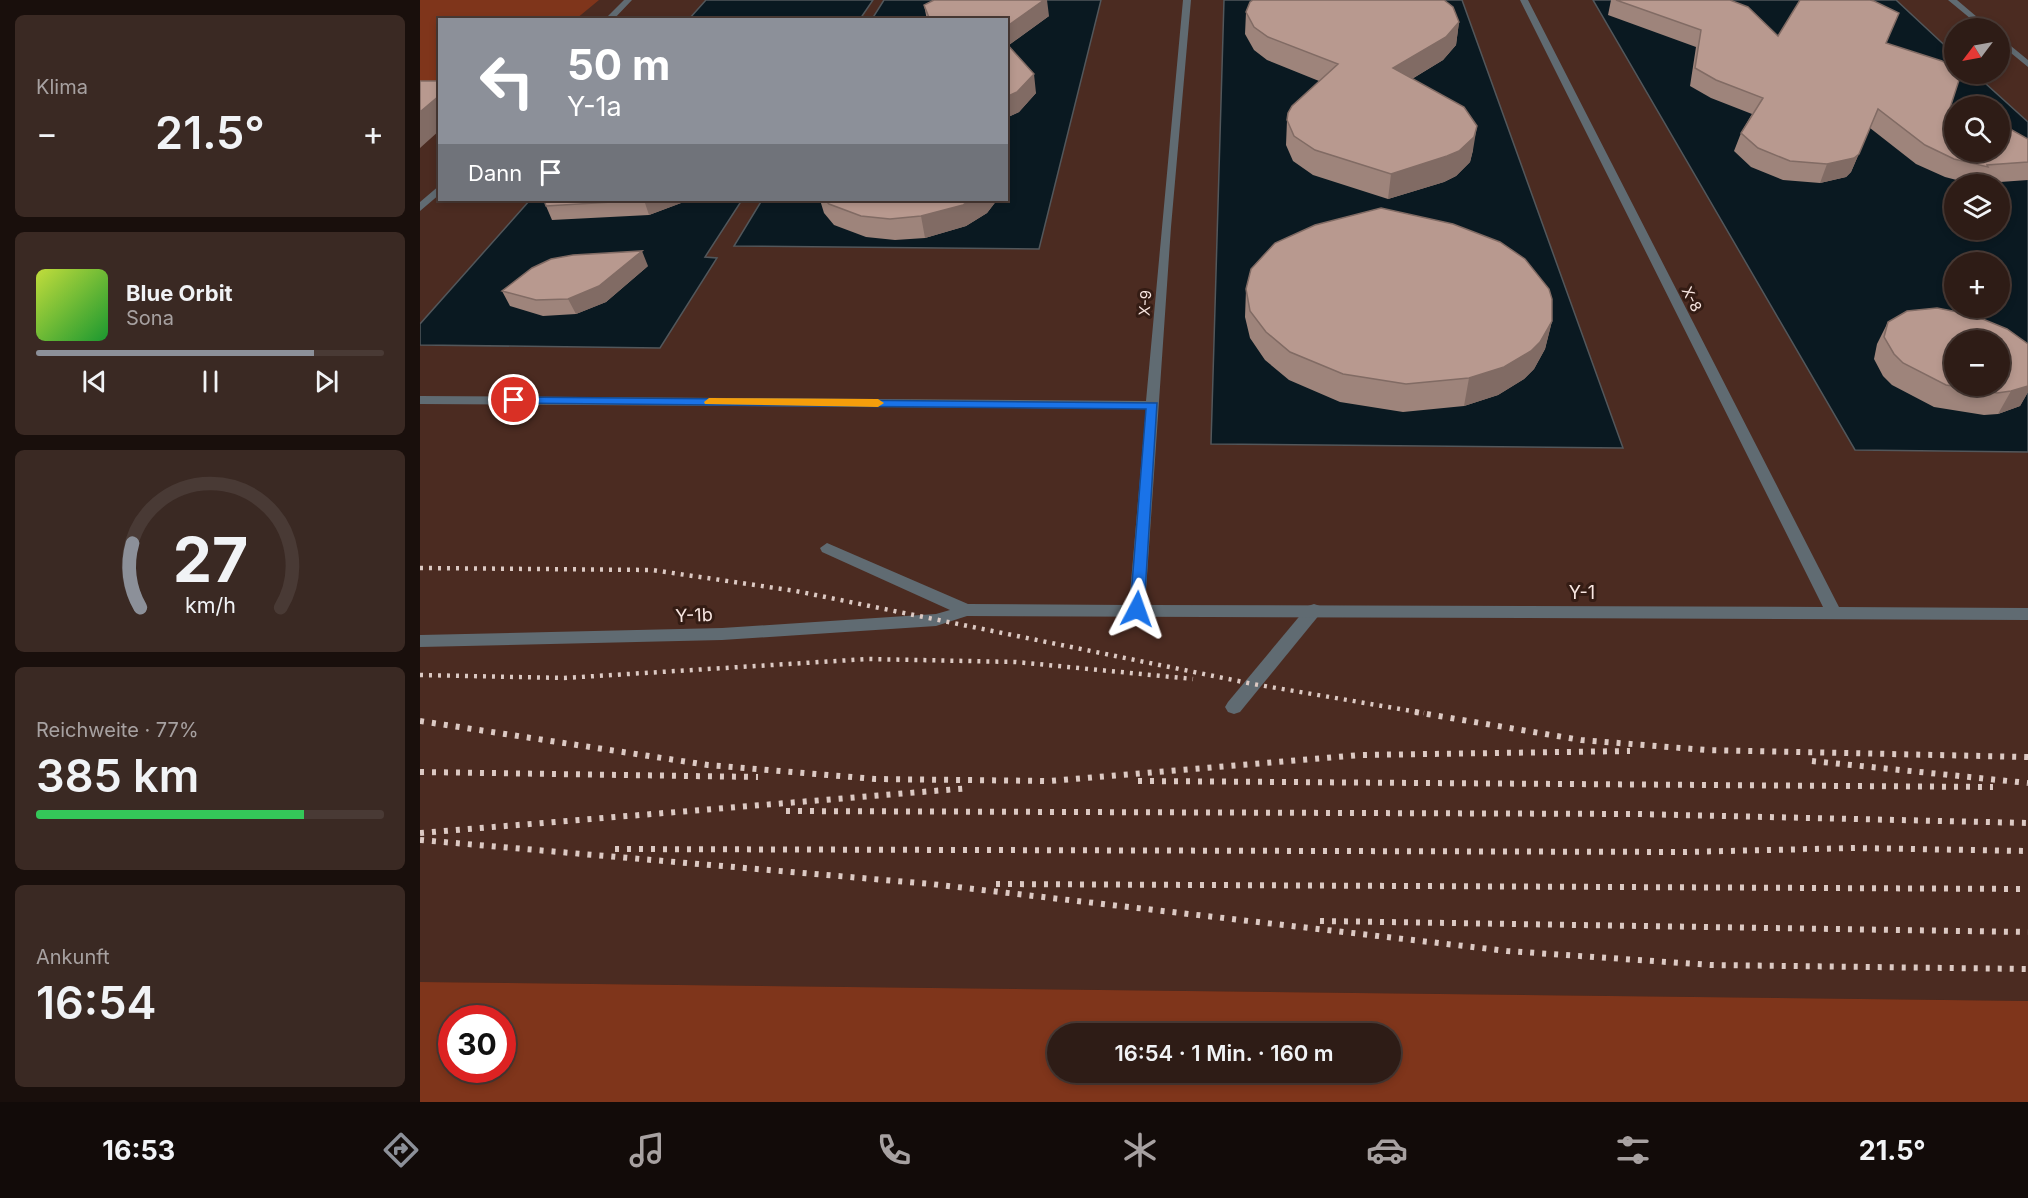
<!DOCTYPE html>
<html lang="de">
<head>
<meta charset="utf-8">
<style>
	body { margin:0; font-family:Inter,sans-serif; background:#3a2923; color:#f1f3f6; height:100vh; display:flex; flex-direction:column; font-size:22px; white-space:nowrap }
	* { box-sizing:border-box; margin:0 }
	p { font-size:20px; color:#a7a1a1 }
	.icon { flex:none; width:33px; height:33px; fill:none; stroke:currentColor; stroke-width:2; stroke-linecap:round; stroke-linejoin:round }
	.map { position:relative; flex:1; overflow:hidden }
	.panel { display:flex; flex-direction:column; gap:15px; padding:15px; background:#190f0c; width:420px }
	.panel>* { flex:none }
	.hud { position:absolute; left:18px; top:18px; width:570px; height:183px; border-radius:0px; box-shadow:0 3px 9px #0003,0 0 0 2px #493a35; background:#8c9099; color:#fff; overflow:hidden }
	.needle { width:39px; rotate:238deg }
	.tools { position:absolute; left:1524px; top:18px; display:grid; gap:12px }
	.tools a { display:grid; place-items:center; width:66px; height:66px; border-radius:50%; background:#2e1c16; box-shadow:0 3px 9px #0003,0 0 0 2px #493a35; font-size:30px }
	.speed { position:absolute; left:18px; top:1005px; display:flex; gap:12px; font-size:30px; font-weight:700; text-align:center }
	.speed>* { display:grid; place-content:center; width:78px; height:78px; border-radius:50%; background:#2e1c16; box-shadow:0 3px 9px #0003,0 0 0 2px #493a35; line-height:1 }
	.speed .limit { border:9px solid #d22; background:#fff; color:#111 }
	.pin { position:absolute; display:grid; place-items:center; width:51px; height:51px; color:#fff; margin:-26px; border:3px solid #fff; border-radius:50%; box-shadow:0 2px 6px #0007 }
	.me { position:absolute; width:66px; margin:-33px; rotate:4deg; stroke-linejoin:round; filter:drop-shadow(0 0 4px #0008) }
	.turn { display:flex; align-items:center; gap:21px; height:126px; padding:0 30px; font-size:27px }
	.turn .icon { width:78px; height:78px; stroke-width:2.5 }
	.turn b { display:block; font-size:42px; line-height:51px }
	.then { display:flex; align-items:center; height:57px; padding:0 30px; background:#0003; gap:12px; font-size:22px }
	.big { font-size:45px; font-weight:600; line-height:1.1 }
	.panel .card { flex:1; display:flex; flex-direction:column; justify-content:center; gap:9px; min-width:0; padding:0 21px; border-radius:9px; background:#3a2923 }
	.panel .dial { align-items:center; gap:0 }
	.dial svg { height:156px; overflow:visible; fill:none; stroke:#493a35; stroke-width:7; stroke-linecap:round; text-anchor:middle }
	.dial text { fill:#f1f3f6; stroke:none }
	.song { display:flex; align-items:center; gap:18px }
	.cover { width:72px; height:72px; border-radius:9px; background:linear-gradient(135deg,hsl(70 70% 55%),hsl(130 70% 35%)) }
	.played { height:6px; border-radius:3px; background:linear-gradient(90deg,#8c9099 80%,#493a35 80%) }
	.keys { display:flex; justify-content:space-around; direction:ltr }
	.heat { display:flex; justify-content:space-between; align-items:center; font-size:33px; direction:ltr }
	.charge { height:9px; border-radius:4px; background:linear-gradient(90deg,#34c759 77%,#493a35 0) }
	.trip { position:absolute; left:627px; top:1023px; width:354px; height:60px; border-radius:30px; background:#2e1c16; box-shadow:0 3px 9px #0003,0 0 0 2px #493a35; font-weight:600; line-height:60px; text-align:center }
	.dock { display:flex; height:96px; justify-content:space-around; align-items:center; background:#120b09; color:#a7a1a1 }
	.dock .icon { width:42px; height:42px }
	.dock .selected { color:#8c9099 }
	.dock b { font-size:27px; color:#f1f3f6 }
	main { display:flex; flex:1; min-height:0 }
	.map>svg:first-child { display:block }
	.built { fill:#4b2b21; fill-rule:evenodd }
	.green { fill:#7f351b; fill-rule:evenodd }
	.water { fill:#0a1921; stroke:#52575b; stroke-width:1.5; fill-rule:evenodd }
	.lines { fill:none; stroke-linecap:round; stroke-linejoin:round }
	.service { fill:#606b72; fill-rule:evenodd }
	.minor { fill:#606b72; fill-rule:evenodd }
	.rail-far1 { stroke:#dcc9c3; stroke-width:4.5; stroke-dasharray:3 6; stroke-linecap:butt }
	.rail { stroke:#dcc9c3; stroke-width:6; stroke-dasharray:4 8; stroke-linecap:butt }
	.wall { fill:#9e847b }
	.shaded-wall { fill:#816b64 }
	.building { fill:#b8998f; stroke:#816b64; stroke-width:1.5; fill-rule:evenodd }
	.route { fill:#1a73e8; stroke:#114b97; stroke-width:1.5 }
	.slow { fill:#f59e0b }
	.labels { text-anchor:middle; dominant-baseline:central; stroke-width:6; stroke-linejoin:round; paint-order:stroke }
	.far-street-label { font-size:15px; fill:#f9e7e2; stroke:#341c14 }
	.street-label { font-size:18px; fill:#f9e7e2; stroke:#341c14 }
</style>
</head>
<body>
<main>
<section class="panel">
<div class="card"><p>Klima</p>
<div class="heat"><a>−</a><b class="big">21.5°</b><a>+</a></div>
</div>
<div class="card">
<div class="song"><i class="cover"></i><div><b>Blue Orbit</b><p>Sona</p></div></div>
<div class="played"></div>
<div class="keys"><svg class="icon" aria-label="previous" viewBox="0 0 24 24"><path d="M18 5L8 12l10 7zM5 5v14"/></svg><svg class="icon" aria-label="pause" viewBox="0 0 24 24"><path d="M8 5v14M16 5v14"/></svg><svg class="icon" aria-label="next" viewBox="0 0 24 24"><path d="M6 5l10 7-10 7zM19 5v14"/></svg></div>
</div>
<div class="card dial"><svg viewBox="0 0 100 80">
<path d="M14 69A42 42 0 1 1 86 69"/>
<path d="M14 69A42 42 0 0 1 10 36" stroke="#8c9099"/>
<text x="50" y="56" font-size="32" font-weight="700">27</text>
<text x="50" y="72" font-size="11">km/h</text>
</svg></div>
<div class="card"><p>Reichweite · 77%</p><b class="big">385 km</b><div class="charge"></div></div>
<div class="card"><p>Ankunft</p><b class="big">16:54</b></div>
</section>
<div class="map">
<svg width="1608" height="1102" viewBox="0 0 1608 1102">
	<rect width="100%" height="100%" fill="#3e261d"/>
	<path class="built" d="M0 0H1608V1001L0 982ZM20 20H586V200H20ZM1534 28H1580V74H1534ZM1534 106H1580V152H1534ZM1534 184H1580V230H1534ZM1534 262H1580V308H1534ZM1534 340H1580V386H1534Z"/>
	<path class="green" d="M0 0H179L156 19 20 20 19 84H0Z
		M0 982 1608 1001V1102H0ZM32 1018H82V1070H32ZM638 1034H970V1072H638Z"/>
	<path class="water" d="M286 0H453L440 19H269Z
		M464 0H681L619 249 314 246 342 200H586V20L452 19Z
		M804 0H1042L1203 448 791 444Z
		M1173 0H1476L1534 54V74H1555L1608 122V452L1435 450ZM1534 106H1580V152H1534ZM1534 184H1580V230H1534ZM1534 262H1580V308H1534ZM1534 340H1580V386H1534Z
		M110 200H322L285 257 297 258 240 348 0 345V324Z"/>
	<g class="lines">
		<path class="service" d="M894 604 900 606 902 610 900 614 820 712 814 714 808 712 805 707 808 702 888 606Z"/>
		<path class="minor" d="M204 0H212L193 20H184Z
			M763 0H771L751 227 725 605 1403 607 1100 0H1108L1419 607 1608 608V620L547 616 516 626 302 640 0 647V635L302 628 516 614 530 610 402 552 400 548 407 543 548 604 709 605 726 409 0 404V396L726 401Z
			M1528 0H1537L1570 28H1562Z
			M1580 37 1608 60V67L1580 44Z
			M20 185V194L0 211V202Z"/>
		<path class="rail-far1" d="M0 568 232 570 376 591 833 684 1004 713
			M0 675 144 678 448 659 596 662 773 679"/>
		<path class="rail" d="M995 712 1161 740 1286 750 1608 757
			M0 721 288 765 455 779 629 781 941 755 1210 751
			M1392 761 1608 783
			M0 772 338 777
			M718 781 1573 787
			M366 811 1217 814 1608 823
			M0 833 550 788
			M0 840 511 884 1087 951 1291 965 1608 969
			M195 849 1264 852 1435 848 1608 851
			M576 884 1608 889
			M900 921 1608 932"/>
	</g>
	<path class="wall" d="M1191 0H1310L1358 36 1466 43 1529 111 1608 139V180L1552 184 1525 177 1496 164 1450 128 1431 172 1426 177 1400 183 1363 180 1331 167 1314 151 1321 133 1332 114 1291 98 1270 86 1276 47 1188 15Z
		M504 5 629 16 589 45 616 93 599 112 586 118V20H507Z
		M826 12 1039 22 1036 45 1023 60 992 79 1053 150 1050 162 1036 176 1024 182 968 199 893 175 873 161 866 145 867 120 899 81 847 60 834 50 825 34Z
		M124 200H269L229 215 132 220 126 206Z
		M400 200H577L567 213 546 226 505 238 475 240 446 237 414 225 404 213Z
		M228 266 186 302 156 314 123 316 90 306 82 291Z
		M826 289 1132 321 1125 349 1114 369 1104 379 1078 395 1044 406 983 412 920 402 869 380 845 360 830 338 825 317Z
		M1468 322 1608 344V392L1600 406 1578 414 1564 415 1514 407 1472 385 1463 376 1454 359 1457 344Z"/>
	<path class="shaded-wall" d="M624 0H627L629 16 586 47V27Z
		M1039 22 1036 45 1023 60 970 92 973 68Z
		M614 74 616 93 599 112 586 118V97Z
		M20 95V130L0 148V112Z
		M1458 109 1431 172 1426 177 1400 183 1407 164Z
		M1057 126 1053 150 1050 162 1036 176 1024 182 968 199 971 174Z
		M224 200H269L229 215Z
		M551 200H577L567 213 546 226 505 238 501 216Z
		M222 251 228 266 186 302 156 314 148 299Z
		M1132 321 1125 349 1114 369 1104 379 1078 395 1044 406 1049 378Z
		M1608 386V392L1600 406 1578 414 1591 391Z"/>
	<path class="building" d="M514 0H624L586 27V20H510L504 5Z
		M833 0H1024L1033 7 1039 22 1026 37 973 68 1044 107 1057 126 1054 137 1039 151 1027 156 971 174 895 150 874 136 867 120 868 113 872 106 918 64 848 37 834 27 826 12 830 2Z
		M1196 0H1310L1328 7 1358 36 1380 0H1450L1454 1 1479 13 1466 43 1522 61 1534 69V74H1541L1529 111 1534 112V152H1580V124L1583 125 1608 139V162L1567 165 1568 167 1534 159 1505 145 1458 109 1439 154 1434 158 1407 164 1370 161 1338 148 1321 133 1343 98 1296 80 1275 68 1281 30Z
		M586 43 614 74 597 92 586 97Z
		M0 81H20V95L0 112Z
		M124 200H225L126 206Z
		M405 200H551L543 205 501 216 470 219 441 216 409 204Z
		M961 208 1033 224 1080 242 1105 259 1129 289 1132 299V321L1120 342 1111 351 1084 367 1049 378 986 384 923 374 870 352 846 332 830 311 826 289 831 269 855 243 895 225Z
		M222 251 179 286 148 299 116 300 82 291 112 268 131 259 153 255Z
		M1517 308 1553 315 1587 329 1608 344V386L1591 391 1577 393 1526 385 1483 363 1474 354 1464 337 1468 322 1487 311ZM1534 340H1580V386H1534Z"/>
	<path class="route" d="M94 397 737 403 724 609 717 614 710 609 726 409 90 403V398Z"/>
	<path class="slow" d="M289 398 458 399 464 403 458 407 285 404 284 402Z"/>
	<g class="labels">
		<g class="far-street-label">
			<text transform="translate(1272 299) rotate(63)">X-8</text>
			<text transform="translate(725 303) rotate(-86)">X-9</text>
		</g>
		<g class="street-label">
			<text x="1162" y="592">Y-1</text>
			<text transform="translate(274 615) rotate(-2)">Y-1b</text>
		</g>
	</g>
</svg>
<div class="tools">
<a><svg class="needle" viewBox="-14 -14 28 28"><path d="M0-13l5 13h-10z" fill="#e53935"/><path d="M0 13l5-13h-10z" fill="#a7a1a1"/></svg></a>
<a><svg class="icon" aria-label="search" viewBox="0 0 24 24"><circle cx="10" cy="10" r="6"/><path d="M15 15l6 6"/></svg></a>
<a><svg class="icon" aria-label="layers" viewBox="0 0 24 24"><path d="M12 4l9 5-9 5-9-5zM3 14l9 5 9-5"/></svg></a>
<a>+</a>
<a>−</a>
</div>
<div class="speed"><div class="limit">30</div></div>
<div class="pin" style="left:94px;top:400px;background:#d93025"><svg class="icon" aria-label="arrive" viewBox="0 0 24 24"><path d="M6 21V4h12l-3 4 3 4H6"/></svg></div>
<svg class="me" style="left:717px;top:609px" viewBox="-20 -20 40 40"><path d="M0-17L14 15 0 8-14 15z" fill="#1a73e8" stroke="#fff" stroke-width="4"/></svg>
<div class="trip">16:54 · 1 Min. · 160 m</div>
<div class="hud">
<div class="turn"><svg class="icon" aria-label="left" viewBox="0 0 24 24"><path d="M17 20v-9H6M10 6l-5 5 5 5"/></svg><div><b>50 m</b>Y-1a</div></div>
<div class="then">Dann<svg class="icon" aria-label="arrive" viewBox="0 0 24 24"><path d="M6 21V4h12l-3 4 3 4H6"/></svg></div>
</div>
</div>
</main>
<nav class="dock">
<b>16:53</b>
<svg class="icon selected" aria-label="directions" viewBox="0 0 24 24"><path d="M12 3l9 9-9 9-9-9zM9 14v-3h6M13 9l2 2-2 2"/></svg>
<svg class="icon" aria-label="music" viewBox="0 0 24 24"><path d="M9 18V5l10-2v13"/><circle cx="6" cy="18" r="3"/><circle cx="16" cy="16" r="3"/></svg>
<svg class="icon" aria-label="phone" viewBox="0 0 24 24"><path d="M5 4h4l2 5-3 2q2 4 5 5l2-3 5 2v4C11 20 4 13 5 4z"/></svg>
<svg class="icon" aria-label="climate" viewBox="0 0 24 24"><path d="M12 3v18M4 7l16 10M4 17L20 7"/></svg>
<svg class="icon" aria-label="car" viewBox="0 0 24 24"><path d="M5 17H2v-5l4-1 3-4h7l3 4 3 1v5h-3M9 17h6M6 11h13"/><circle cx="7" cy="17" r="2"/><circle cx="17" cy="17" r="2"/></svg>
<svg class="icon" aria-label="filters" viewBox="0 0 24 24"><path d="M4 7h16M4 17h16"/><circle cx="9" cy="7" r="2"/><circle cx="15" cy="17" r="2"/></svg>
<b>21.5°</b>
</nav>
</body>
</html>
